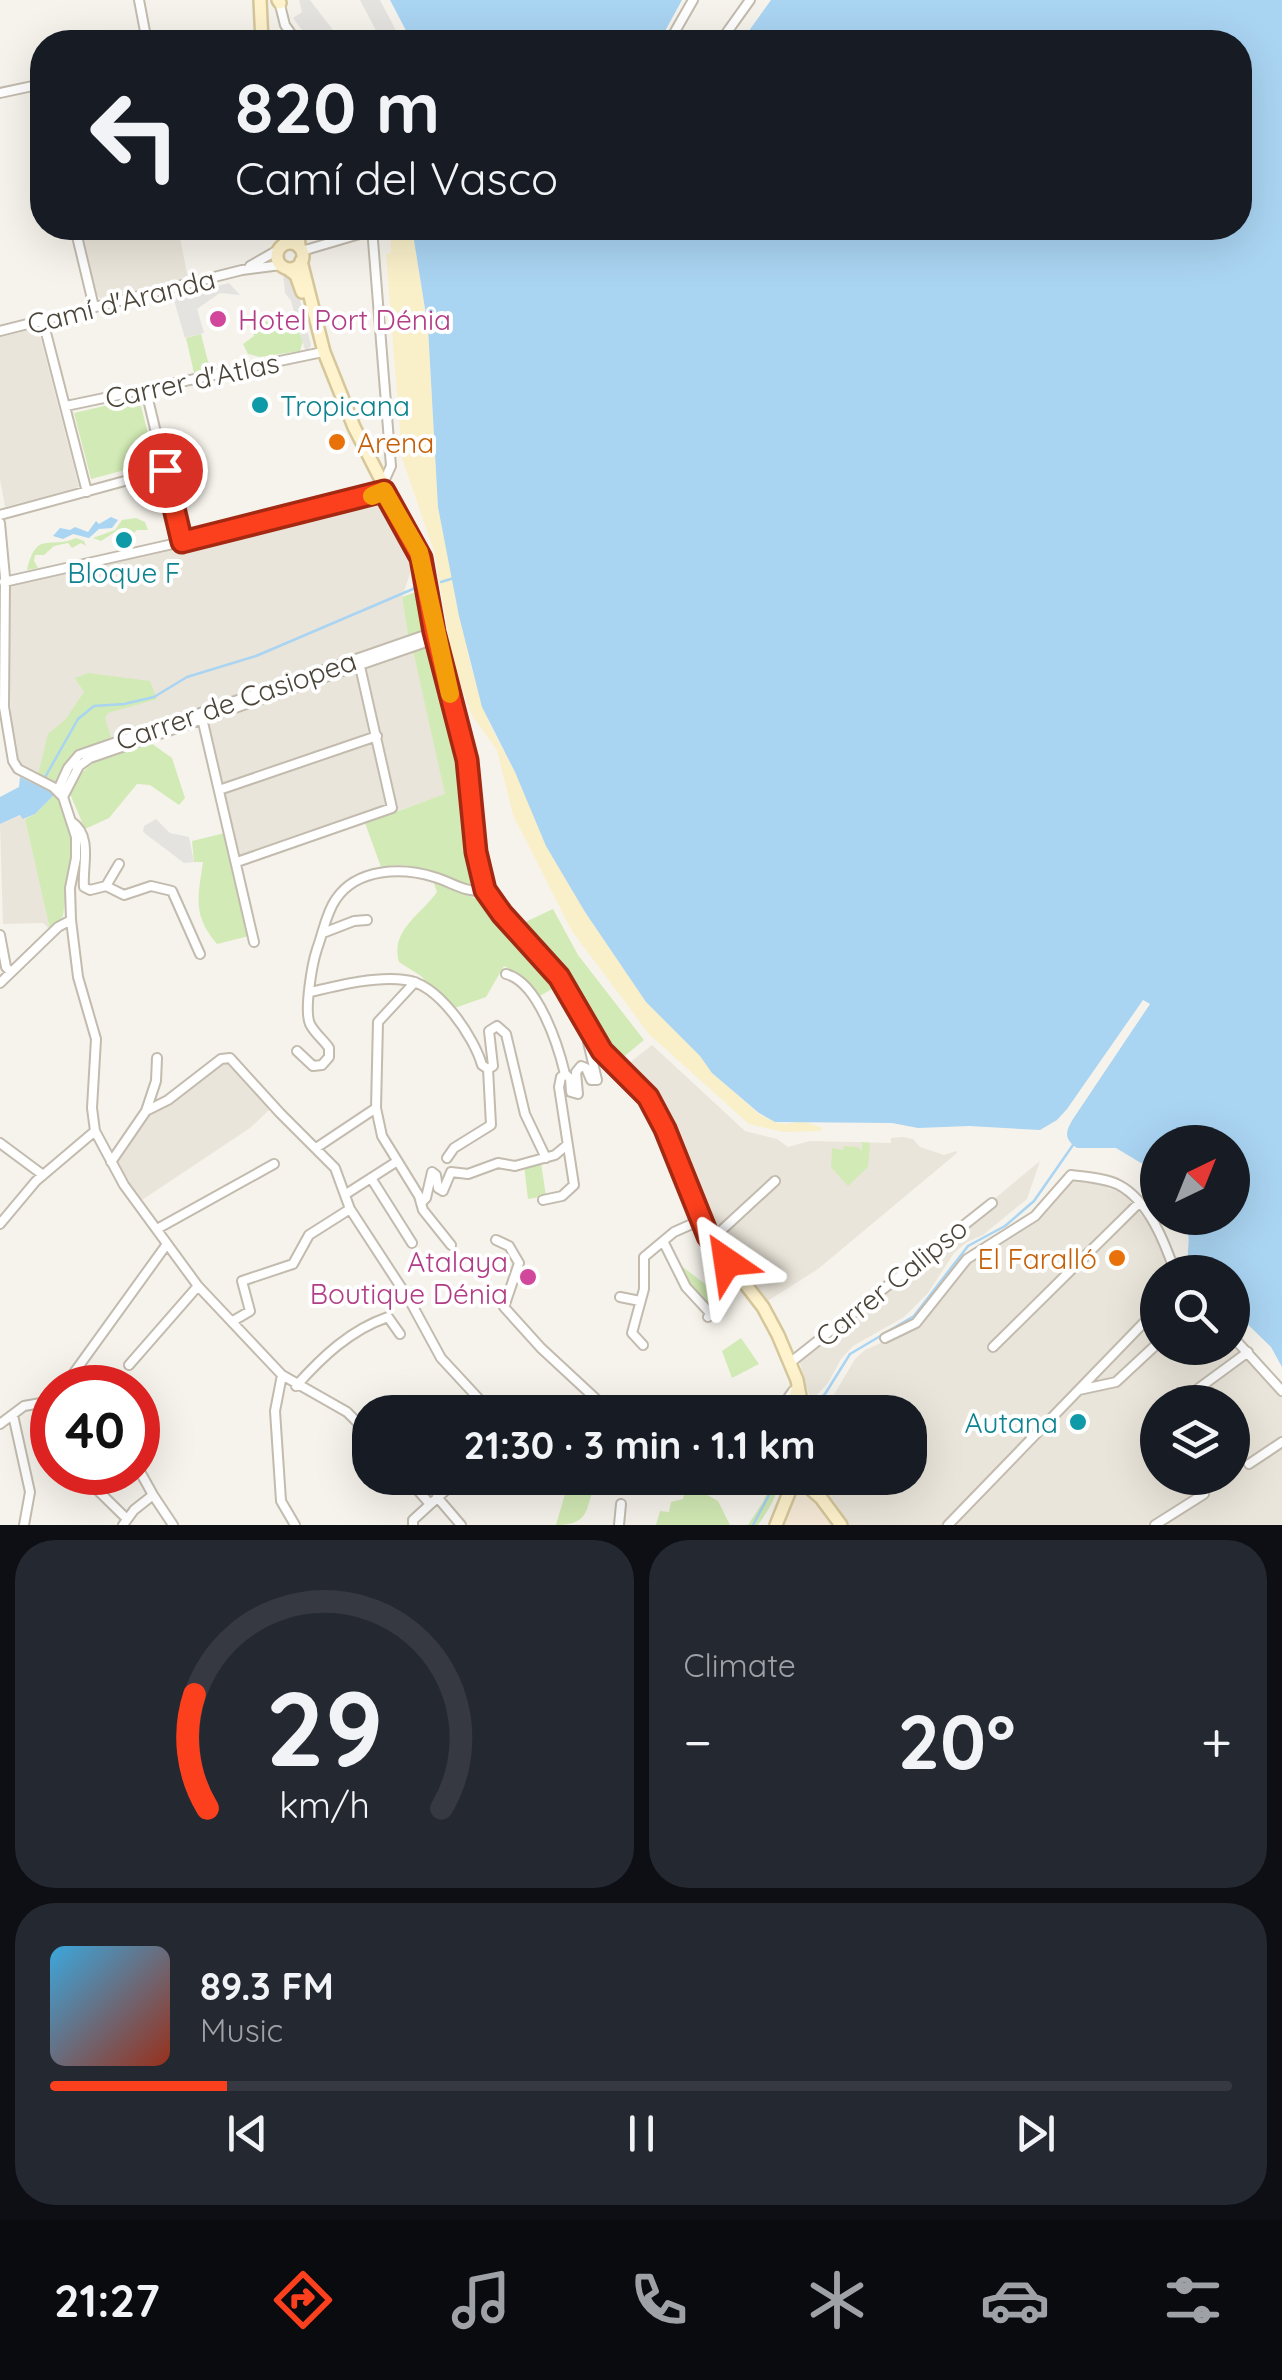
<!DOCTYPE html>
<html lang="en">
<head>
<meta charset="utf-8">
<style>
	body { margin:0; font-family:Quicksand,sans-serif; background:#242831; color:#f1f3f6; height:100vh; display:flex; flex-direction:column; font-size:38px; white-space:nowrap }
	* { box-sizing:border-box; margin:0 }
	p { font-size:32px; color:#9ea1a6 }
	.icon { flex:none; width:55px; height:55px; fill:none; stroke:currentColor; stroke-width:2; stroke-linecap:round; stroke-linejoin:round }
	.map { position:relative; height:1525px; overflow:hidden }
	.panel { display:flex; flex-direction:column; gap:15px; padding:15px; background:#0d0f14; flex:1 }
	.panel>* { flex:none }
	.hud { position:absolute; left:30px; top:30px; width:1222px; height:210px; border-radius:40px; box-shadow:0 10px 40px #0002; background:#171b24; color:#f1f3f6; overflow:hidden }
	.needle { width:65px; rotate:43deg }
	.buttons { position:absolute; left:1140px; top:1125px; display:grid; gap:20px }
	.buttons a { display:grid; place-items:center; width:110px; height:110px; border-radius:50%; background:#171b24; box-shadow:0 10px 40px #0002; font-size:50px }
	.speed { position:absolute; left:30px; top:1365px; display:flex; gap:20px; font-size:50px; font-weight:700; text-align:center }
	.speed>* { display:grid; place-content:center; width:130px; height:130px; border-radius:50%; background:#171b24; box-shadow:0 10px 40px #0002; line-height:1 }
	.speed .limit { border:15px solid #d22; background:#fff; color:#111 }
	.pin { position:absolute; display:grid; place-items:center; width:85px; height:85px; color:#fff; margin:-42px; border:5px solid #fff; border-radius:50%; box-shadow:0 2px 10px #0007 }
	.me { position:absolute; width:110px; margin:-55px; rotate:328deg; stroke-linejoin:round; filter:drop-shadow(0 0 8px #0008) }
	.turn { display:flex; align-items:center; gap:35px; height:210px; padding:0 40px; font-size:45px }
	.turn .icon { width:130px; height:130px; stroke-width:2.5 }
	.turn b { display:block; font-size:70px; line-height:85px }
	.big { font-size:75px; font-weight:700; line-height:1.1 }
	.panel .card { flex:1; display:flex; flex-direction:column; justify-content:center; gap:15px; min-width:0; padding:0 35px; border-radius:40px; background:#242831 }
	.panel .dial { align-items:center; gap:0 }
	.dial svg { height:260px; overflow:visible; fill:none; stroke:#363941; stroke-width:7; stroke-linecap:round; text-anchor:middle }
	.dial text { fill:#f1f3f6; stroke:none }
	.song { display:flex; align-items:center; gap:30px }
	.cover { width:120px; height:120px; border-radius:15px; background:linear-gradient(135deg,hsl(200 70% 55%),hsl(10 70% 35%)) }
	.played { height:10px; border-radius:5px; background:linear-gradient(90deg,#fc3f1d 15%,#363941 15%) }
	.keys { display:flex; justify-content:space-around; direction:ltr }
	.heat { display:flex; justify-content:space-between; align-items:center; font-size:55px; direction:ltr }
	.panel .tiles { flex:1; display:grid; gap:15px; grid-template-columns:1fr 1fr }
	.card:last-child { grid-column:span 2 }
	.trip { position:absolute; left:352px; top:1395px; width:575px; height:100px; border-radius:40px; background:#171b24; box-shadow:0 10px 40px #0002; font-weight:700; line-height:100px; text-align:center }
	.dock { display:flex; height:160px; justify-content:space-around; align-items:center; background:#090b0e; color:#9ea1a6 }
	.dock .icon { width:70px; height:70px }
	.dock .on { color:#fc3f1d }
	.dock b { font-size:45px; color:#f1f3f6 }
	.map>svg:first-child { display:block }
	.residential { fill:#eae5da; fill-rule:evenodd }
	.commercial { fill:#f7ead8 }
	.green { fill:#d2eab5 }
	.sand { fill:#f9efc9 }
	.parking { fill:#e5e3e0 }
	.water { fill:#a9d4f2 }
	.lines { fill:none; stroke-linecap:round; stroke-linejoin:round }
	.stream { stroke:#a9d4f2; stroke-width:2.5 }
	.street-casing { stroke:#c2bbae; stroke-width:12 }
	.secondary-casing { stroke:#d6c79b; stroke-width:16 }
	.street { stroke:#fff; stroke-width:8 }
	.secondary { stroke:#fff3cd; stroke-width:11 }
	.route-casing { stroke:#a42913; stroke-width:25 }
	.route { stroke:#fc3f1d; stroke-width:18 }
	.slow { stroke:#f59e0b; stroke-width:18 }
	.hotel-dot { fill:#d1479c; stroke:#fff; stroke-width:4 }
	.culture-dot { fill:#0f9aa8; stroke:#fff; stroke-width:4 }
	.food-dot { fill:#e8710a; stroke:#fff; stroke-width:4 }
	.labels { text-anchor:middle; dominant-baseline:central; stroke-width:8; stroke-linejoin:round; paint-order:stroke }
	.street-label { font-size:28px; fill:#4b4439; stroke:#fff }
	.hotel-label { font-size:28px; fill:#b23c85; stroke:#fff; text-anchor:start }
	.culture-label { font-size:28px; fill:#0d838f; stroke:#fff; text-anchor:start }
	.food-label { font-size:28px; fill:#c56008; stroke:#fff; text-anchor:start }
</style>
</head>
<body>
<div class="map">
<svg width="1282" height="1525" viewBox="0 0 1282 1525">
	<rect width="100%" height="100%" fill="#f6f3ec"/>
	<path class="residential" d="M81 228H178L188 278 101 299 97 295Z
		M32 329 39 332 79 487 5 507 0 479V337Z
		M378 496 404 536 415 559 402 597 408 635 120 734 72 756 55 784 23 768 15 758 11 723 7 586Z
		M413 651 446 794 242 865 208 721Z
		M21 815 25 819 50 930 43 923 3 924 0 824Z
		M652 1045 745 1131 777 1139 788 1147 810 1141 891 1143V1138L903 1137 913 1139 920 1147 944 1155 956 1151 957 1153 818 1269 766 1302 713 1235 670 1125 652 1092 628 1068V1064Z
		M225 1061 229 1063 270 1109 250 1128 139 1202 119 1171 117 1161 132 1141 136 1129 151 1112 161 1108Z
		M1040 1161 1027 1199 983 1235 967 1242 954 1253 928 1293 904 1317 853 1346 841 1359 828 1383 811 1401 799 1360 803 1357Z
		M1072 1178 1106 1183 1108 1189 1119 1188 1152 1228 1172 1272H1158V1348H1232L1233 1344 1282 1397V1525H846L824 1497 816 1478H910V1412H814L835 1393 855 1359 865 1350 905 1332 968 1264 1039 1216ZM1158 1402H1232V1478H1158Z"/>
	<path class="commercial" d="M801 1489 813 1496 835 1525H782L793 1491Z"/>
	<path class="green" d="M291 312 303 341 300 351 260 357 248 354 243 344 254 336 251 327C257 320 272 316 279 322Z
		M201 334 210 369 194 373 186 338Z
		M139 398 155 462 91 479 74 413Z
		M136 518 145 522 148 530H137L133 534 131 530 115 532 101 541 93 538 115 530 122 520Z
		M76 538 84 541 86 546 81 543 72 548 68 543 54 546 44 555H35L34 561 38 568 27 570C37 529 49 550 76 538Z
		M421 590 426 629 408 635 402 597Z
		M429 645 463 778 476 879 470 886C440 876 413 860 381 867L365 823 445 794 413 651Z
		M88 673 150 681 157 699 108 713 105 718 111 737 71 755 55 782 38 774 48 734 65 720 84 692 75 678Z
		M148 741 172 758 185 798 179 805 150 785 137 784 109 818 85 829 70 794C81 759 116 752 148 741Z
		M55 794 65 812 73 839 63 916 50 930 25 819 35 814Z
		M225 833 249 936 217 944C192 914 198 898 203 862H194L192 841Z
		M433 881 479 900 559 985 538 997 519 974 504 966 486 997 452 1009 421 976 399 962C390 930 421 915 437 892Z
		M553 909 578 955 644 1040 620 1060 602 1039 559 968 519 925Z
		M862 1142 870 1143 868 1167 848 1186 831 1167 832 1148 843 1150 844 1146 858 1147 862 1151Z
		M541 1163 546 1196 528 1199 524 1165Z
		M675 1261 730 1303 720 1317 687 1284Z
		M741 1338 759 1364 732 1378 722 1351Z
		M559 1478H599C583 1504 595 1525 556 1525L567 1487Z
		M774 1478H778C780 1494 767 1512 758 1525H748L763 1502Z
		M686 1483 718 1501 730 1525H656L660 1511 669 1512 671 1502 683 1499Z"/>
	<path class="sand" d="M398 228H412L428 327 438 507 471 667 490 725 515 772 547 846 585 912 646 1002 700 1056 712 1073 759 1114 775 1122 786 1124 803 1121 822 1128 821 1131 784 1132 749 1124 649 1034 572 931 513 815 497 750 471 714 453 661 434 551 402 458 386 253 391 254V238Z"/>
	<path class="parking" d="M299 0H310L342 42H311L293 18 302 12Z
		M360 0H380L402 42H382Z
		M283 273 290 276 297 288 311 345 309 349 305 350 291 301 285 293Z
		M229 283 240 295 220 293 197 309 204 333 185 338 173 297Z
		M156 819 170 833 189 837 194 862 184 863 143 832 144 826Z"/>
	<path class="water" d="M390 0H682L659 42H412Z
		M771 0H1282V1367L1271 1347 1233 1310 1232 1272H1191C1182 1250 1197 1237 1180 1218H1232V1142H1158L1157 1165 1141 1163 1116 1148H1077C1064 1139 1065 1132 1073 1119L1150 1004 1143 1000 1067 1109 1057 1120 1040 1130 969 1126 918 1128 892 1123 775 1122 759 1113 712 1073 700 1056 646 1002 585 912 546 846 515 772 482 707 459 616 438 507 428 327 412 228H1240V42H741Z
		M111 517 118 520 112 528 99 529 89 538 73 534 63 539 53 536 60 528 70 530 75 527 88 532 96 521 99 524Z
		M20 777 55 794 35 814 23 819 20 815 0 824V797L19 787Z"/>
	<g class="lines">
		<path class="stream" d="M441 582 454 578
			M44 779 78 719 94 706 124 704 154 697 187 677 256 656 420 586
			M807 1411 825 1394 850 1354 914 1316 968 1246 1005 1226 1034 1201 1073 1145
			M753 1525 778 1478"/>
		<g class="street-casing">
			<path id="street" d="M139 0 147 42
				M279 1 285 25 297 42
				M669 42 693 0
				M720 42 750 0
				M0 93 42 84
				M75 228 94 307
				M372 228 391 466 386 477 380 481
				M302 251 380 228
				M250 266 278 250
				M43 321 87 492
				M0 331 242 270 281 265
				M146 391 182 541
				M66 406 318 353
				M0 515 165 470
				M0 523 5 577 4 707 13 761 18 769 53 787 63 797 76 837V858L70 888 71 920 78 977 96 1039 92 1108 95 1131 124 1185 198 1286 282 1375 275 1411 281 1501 295 1525
				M4 582 217 534 385 491
				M202 718 254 942
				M58 790 68 768 79 755 434 632
				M219 790 377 736
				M63 797 79 766 90 758 435 639
				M72 822C93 837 82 866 84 887L90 890 106 886 119 864
				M237 862 392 808 359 662
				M106 886 124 895 151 886 172 891 200 954
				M323 933 354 921 367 920
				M0 935 6 967 11 972
				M506 974C538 982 558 1045 565 1074
				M415 982 378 1022 376 1108 382 1136 419 1196 423 1210 451 1245
				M0 983 58 927 71 920
				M311 992C340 985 376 976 405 980 438 983 474 1037 482 1065L488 1069
				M297 1051 313 1066 322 1065 329 1057V1048C324 1040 315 1034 310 1024 304 1011 312 964 317 949 323 933 326 913 336 899 357 868 402 867 434 877 452 882 466 894 485 890
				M146 1111 156 1081 157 1058
				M0 1143 43 1175
				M316 1148 376 1108
				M447 1158 454 1148 491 1125 488 1069 493 1066 489 1031 497 1026 506 1034 525 1114 546 1158
				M111 1162 146 1111 168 1100 221 1059 230 1058 280 1113 335 1168 350 1209 410 1301 441 1358 491 1412
				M371 1178 412 1243
				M346 1194 396 1162
				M543 1200 562 1196 574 1185 559 1087 561 1077 565 1074 570 1078 571 1092 578 1094 576 1072 581 1066 586 1068 591 1080H597L588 1042 593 1036
				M421 1203 426 1198 432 1172 436 1175 438 1188 443 1191 451 1172 468 1174 498 1163 515 1166 555 1155 567 1145
				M0 1224 36 1181 95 1131
				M157 1229 274 1164
				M496 1240 509 1246 519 1263 504 1307 541 1348 610 1412
				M711 1240 775 1181
				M664 1243 686 1287 711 1314 708 1317
				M620 1297 640 1301
				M233 1321 250 1311 242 1281 293 1264 309 1235 350 1209
				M1232 1336 1282 1391
				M885 1338 916 1323 967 1259 1035 1216 1071 1175C1086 1177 1105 1178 1119 1185 1149 1201 1165 1243 1175 1272
				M643 1345 632 1333 644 1289V1257L674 1232 701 1220
				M993 1347 1139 1203
				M791 1362 992 1203
				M129 1365 198 1286
				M282 1375 347 1412 370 1435
				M296 1386C322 1357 350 1330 388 1317L400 1334
				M63 1388 167 1244
				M1079 1390 1116 1382 1158 1343
				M1180 1402 1248 1352
				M52 1405 50 1420 52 1432
				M778 1412 793 1391
				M13 1415 30 1492 24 1525
				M0 1424 24 1406 52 1401
				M1249 1464 1282 1442
				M138 1468 153 1495
				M79 1472 127 1519
				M407 1478 430 1504
				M437 1497 461 1525
				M123 1525 134 1510 153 1495 173 1525
				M413 1525V1520L459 1478
				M619 1525 621 1504
				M948 1525 1158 1308
				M1155 1525 1204 1494"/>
		</g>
		<g class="secondary-casing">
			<path id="secondary" d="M260 0 262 42
				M278 0 280 3
				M298 228 299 247
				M277 256a13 13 0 1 1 26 0a13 13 0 1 1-26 0Z
				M301 261 324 352 354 427 421 558 434 632 467 760 477 852 485 890 501 914 559 977 602 1051 650 1100 670 1141 708 1236 763 1307 778 1335 797 1380 803 1412
				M288 269 296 275 302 292
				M791 1412 797 1389
				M798 1478 821 1498 841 1525
				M776 1525 795 1478"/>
		</g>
		<use href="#street" class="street"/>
		<use href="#secondary" class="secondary"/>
	</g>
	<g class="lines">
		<g class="route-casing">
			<path id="route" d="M165 470 182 542 384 491 421 558 434 632 467 760 476 852 485 890 502 914 559 977 602 1051 648 1097 665 1129 708 1236 727 1262"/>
		</g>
		<use href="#route" class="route"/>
		<path class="slow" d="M372 496 384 491 419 552 450 694"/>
	</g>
	<g class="hotel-dot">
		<circle cx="218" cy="319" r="10"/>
		<circle cx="528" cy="1277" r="10"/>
	</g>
	<g class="culture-dot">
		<circle cx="260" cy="405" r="10"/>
		<circle cx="124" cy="540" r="10"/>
		<circle cx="1078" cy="1422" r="10"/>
	</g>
	<g class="food-dot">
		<circle cx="337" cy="442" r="10"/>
		<circle cx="1117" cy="1258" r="10"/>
	</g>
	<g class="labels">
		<g class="street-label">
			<text transform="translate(121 301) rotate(-14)">Camí d'Aranda</text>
			<text transform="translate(192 380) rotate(-12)">Carrer d'Atlas</text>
			<text transform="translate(236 700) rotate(-19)">Carrer de Casiopea</text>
			<text transform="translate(891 1282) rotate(-39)">Carrer Calipso</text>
		</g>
		<g class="hotel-label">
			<text x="238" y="319">Hotel Port Dénia</text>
			<text x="508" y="1261" text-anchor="end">Atalaya<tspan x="508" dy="32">Boutique Dénia</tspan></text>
		</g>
		<g class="culture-label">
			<text x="280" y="405">Tropicana</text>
			<text x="124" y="572" text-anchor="middle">Bloque F</text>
			<text x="1058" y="1422" text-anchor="end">Autana</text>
		</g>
		<g class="food-label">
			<text x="357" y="442">Arena</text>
			<text x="1097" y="1258" text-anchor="end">El Faralló</text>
		</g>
	</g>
</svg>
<div class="buttons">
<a><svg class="needle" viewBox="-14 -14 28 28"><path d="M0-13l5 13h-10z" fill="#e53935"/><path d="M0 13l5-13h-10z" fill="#9ea1a6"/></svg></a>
<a><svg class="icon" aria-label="search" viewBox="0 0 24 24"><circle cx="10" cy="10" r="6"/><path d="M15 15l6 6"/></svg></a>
<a><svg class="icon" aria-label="layers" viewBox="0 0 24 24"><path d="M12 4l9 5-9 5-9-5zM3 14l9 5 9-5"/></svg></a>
</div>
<div class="speed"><div class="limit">40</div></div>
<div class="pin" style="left:165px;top:470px;background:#d93025"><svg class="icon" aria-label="arrive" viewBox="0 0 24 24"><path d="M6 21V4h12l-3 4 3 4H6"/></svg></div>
<svg class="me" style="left:727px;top:1262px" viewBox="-20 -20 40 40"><path d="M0-17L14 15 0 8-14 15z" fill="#fc3f1d" stroke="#fff" stroke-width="4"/></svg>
<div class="trip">21:30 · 3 min · 1.1 km</div>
<div class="hud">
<div class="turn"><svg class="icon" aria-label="left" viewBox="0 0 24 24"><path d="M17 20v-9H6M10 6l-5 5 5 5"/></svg><div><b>820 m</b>Camí del Vasco</div></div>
</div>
</div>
<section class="panel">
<div class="tiles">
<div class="card dial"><svg viewBox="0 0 100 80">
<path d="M14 69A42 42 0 1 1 86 69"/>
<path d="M14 69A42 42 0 0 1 10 34" stroke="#fc3f1d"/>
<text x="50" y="56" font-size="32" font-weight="700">29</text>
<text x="50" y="72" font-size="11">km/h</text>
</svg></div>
<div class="card"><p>Climate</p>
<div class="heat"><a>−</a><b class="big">20°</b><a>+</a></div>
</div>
<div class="card">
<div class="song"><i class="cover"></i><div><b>89.3 FM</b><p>Music</p></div></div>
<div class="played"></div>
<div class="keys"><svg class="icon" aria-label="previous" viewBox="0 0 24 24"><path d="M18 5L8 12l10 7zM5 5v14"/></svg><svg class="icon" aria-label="pause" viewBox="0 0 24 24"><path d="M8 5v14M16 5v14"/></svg><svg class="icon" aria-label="next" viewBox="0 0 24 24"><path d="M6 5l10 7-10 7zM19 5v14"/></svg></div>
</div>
</div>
</section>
<nav class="dock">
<b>21:27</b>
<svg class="icon on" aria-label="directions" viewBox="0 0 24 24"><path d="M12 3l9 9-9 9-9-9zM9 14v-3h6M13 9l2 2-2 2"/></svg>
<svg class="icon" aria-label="music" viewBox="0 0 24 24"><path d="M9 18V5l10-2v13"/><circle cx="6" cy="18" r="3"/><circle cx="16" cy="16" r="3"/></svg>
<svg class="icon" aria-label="phone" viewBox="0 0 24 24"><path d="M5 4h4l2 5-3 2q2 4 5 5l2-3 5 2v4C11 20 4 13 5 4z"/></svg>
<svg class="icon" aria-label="climate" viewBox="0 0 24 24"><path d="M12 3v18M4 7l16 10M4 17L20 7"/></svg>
<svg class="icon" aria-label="car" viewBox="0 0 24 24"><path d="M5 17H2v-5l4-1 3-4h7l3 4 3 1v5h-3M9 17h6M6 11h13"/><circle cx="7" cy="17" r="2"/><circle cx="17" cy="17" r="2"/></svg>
<svg class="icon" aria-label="filters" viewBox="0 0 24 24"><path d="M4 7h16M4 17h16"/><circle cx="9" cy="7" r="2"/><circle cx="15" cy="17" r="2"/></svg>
</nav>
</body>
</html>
